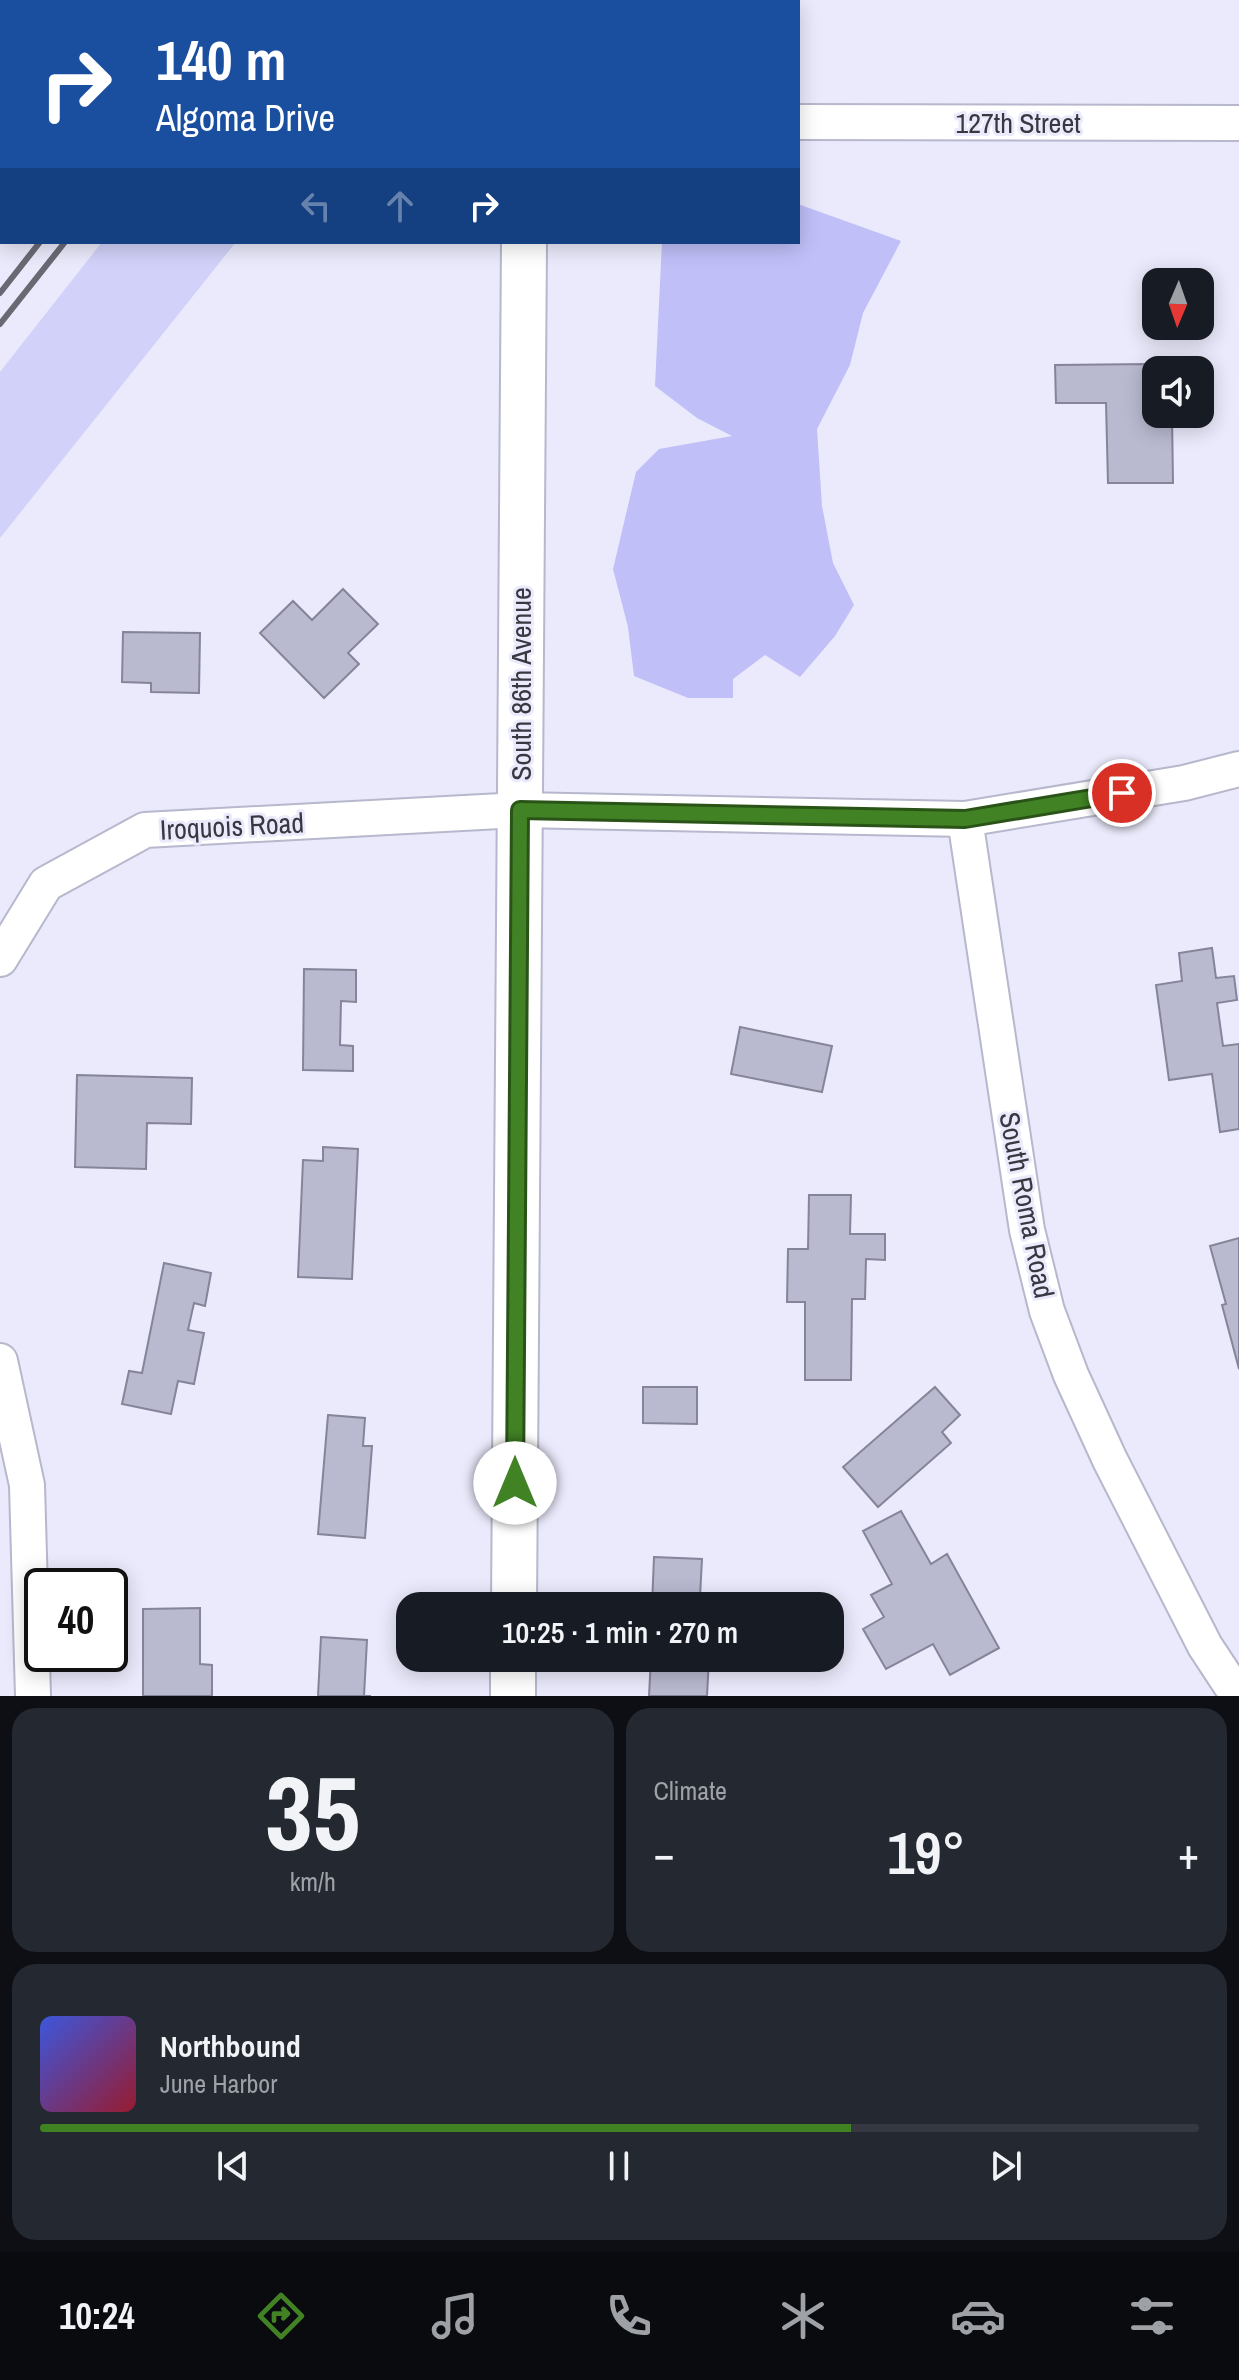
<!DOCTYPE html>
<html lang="en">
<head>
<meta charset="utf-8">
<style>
	body { margin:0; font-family:"Archivo Narrow",sans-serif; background:#242831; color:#f1f3f6; height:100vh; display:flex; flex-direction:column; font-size:30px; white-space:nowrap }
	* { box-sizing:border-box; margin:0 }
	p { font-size:26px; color:#9ea1a6 }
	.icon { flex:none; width:44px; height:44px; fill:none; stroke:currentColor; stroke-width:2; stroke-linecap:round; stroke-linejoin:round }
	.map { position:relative; height:1696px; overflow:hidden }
	.sheet { display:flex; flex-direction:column; gap:12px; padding:12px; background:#0d0f14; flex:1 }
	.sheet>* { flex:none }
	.top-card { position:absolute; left:0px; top:0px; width:800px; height:244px; box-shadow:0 4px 20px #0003; background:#1a4fa0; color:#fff; overflow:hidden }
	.needle { width:52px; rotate:182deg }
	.tools { position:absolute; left:1142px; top:268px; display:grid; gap:16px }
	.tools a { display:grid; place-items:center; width:72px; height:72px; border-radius:16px; background:#171b24; box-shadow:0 4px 20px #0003; font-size:40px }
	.speed { position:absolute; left:24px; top:1568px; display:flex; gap:16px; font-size:40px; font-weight:700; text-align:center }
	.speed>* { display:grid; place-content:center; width:104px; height:104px; border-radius:50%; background:#171b24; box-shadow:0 4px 20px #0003; line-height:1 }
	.speed .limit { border:4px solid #111; border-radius:12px; background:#fff; color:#111 }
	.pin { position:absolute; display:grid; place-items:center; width:68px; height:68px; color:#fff; margin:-34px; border:4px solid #fff; border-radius:50%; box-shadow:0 2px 8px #0007 }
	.me { position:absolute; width:88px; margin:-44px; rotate:0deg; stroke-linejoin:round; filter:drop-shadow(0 0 6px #0008) }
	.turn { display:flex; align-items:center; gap:28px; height:168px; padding:0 24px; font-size:36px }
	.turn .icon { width:104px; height:104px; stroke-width:2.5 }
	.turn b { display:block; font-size:56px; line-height:68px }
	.lanes { display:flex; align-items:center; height:76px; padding:0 24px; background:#0003; justify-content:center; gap:40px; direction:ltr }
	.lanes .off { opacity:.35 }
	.big { font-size:60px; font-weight:600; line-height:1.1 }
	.sheet .widget { flex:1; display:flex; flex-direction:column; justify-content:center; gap:12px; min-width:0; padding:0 28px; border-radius:24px; background:#242831 }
	.sheet .dial { align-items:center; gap:0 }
	.dial b { font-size:104px; line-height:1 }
	.song { display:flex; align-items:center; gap:24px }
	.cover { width:96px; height:96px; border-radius:12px; background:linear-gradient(135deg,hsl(230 70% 55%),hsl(350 70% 35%)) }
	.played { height:8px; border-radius:4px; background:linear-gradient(90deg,#408224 70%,#363941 70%) }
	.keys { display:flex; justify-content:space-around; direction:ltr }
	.heat { display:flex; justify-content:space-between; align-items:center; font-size:44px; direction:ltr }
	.sheet .tiles { flex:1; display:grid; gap:12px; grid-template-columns:1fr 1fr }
	.widget:last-child { grid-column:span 2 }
	.trip { position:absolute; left:396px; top:1592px; width:448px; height:80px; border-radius:24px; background:#171b24; box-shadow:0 4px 20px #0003; font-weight:600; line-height:80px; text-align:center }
	.tab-bar { display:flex; height:128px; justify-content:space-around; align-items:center; background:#090b0e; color:#9ea1a6 }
	.tab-bar .icon { width:56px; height:56px }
	.tab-bar .active { color:#408224 }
	.tab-bar b { font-size:36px; color:#f1f3f6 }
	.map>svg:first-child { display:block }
	.green { fill:#d1d1f9 }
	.water { fill:#c0bff8 }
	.building { fill:#b9b9d0; stroke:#858499; stroke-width:2 }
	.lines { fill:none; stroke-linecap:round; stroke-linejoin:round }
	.street-casing { stroke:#b7b7cd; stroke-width:38 }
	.secondary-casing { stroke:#b7b7cd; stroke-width:48 }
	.street { stroke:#fff; stroke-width:34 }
	.secondary { stroke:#fff; stroke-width:44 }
	.rail { stroke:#696974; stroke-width:6 }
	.route-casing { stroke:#2a5417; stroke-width:20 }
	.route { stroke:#408224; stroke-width:14 }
	.labels { text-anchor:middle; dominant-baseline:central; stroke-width:6; stroke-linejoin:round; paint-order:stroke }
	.street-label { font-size:28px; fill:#383841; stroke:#eaeafc }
</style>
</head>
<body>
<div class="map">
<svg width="1239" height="1696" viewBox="0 0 1239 1696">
	<rect width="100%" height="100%" fill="#eaeafc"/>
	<path class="green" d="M102 242H236L0 538V372Z"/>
	<path class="water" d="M798 204 901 241 863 313 850 365 817 429 822 506 833 563 854 605 835 636 800 677 765 655 733 679V698H688L634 676 628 627 613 569 636 472 659 449 732 436 697 418 655 386 662 242H798Z"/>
	<path class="building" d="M1149 364 1150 416 1172 415 1173 483H1108L1106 403H1056L1055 365Z
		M343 589 378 624 348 653 359 664 324 698 260 633 293 601 312 620Z
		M123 632 200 633 199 693 151 692V683L122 682Z
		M1212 948 1216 978 1234 976 1237 1000 1217 1003 1223 1046 1239 1044V1129L1220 1132 1212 1074 1169 1080 1156 985 1182 981 1179 953Z
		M304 969 356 970V1002L341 1001 340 1045 353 1046V1071L303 1070Z
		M740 1027 832 1046 822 1092 731 1074Z
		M77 1075 192 1078 191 1124 147 1123 146 1169 75 1167Z
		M323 1147 358 1149 352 1279 298 1277 303 1160 323 1161Z
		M809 1195H851L850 1234H885V1260L866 1259 865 1299H852L851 1380H805V1302H787L788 1249H808Z
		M1239 1238V1369L1222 1305 1226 1304 1210 1246Z
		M164 1263 211 1273 205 1306 194 1303 188 1330 204 1333 194 1384 178 1381 171 1414 122 1404 129 1371 142 1373Z
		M643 1387H697V1424L643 1423Z
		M935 1387 960 1415 942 1432 951 1443 878 1507 843 1467Z
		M328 1415 365 1418 363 1446H372L365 1538 318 1534Z
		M901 1511 931 1564 947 1554 999 1648 950 1675 933 1644 886 1669 863 1629 884 1617 871 1595 892 1584 863 1531Z
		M654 1557 702 1559 700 1597H710V1606H652Z
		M200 1608V1664L212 1665V1696H143V1609Z
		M321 1637 367 1640 364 1696H371H318Z
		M651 1658H709L707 1696H649Z"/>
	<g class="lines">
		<g class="street-casing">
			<path id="street" d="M798 122 1239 123
				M965 819 1027 1230 1047 1311 1071 1375 1110 1460 1205 1646 1230 1684 1239 1690
				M0 959 46 884 145 830 520 810 965 819 1184 783 1239 769
				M0 1361 27 1485 33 1696"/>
		</g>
		<g class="secondary-casing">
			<path id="secondary" d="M526 2V0
				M514 1606 524 242
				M513 1696V1658"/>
		</g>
		<use href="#street" class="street"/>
		<use href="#secondary" class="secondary"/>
		<path class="rail" d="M232 2 233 0
			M257 2 259 0
			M0 293 40 242
			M0 324 65 242"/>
	</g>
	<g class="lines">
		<g class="route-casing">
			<path id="route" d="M515 1483 520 810 965 819 1122 793"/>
		</g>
		<use href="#route" class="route"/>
	</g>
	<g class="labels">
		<g class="street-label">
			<text x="1018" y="123">127th Street</text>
			<text transform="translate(521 684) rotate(-90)">South 86th Avenue</text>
			<text transform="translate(232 826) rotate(-3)">Iroquois Road</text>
			<text transform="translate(1027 1205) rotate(79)">South Roma Road</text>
		</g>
	</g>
</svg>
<div class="tools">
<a><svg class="needle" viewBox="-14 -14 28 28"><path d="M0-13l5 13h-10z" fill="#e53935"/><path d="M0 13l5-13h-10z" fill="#9ea1a6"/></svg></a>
<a><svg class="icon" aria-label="sound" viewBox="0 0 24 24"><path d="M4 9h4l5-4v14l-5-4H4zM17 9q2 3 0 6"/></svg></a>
</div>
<div class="speed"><div class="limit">40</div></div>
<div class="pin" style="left:1122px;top:793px;background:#d93025"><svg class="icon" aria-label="arrive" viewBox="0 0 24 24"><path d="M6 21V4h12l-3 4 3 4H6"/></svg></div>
<svg class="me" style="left:515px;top:1483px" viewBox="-20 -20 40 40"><circle r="19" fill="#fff"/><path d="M0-13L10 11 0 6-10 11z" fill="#408224"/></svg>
<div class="trip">10:25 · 1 min · 270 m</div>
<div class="top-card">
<div class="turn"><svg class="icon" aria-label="right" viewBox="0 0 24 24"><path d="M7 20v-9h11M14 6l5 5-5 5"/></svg><div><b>140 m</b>Algoma Drive</div></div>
<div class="lanes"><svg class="icon off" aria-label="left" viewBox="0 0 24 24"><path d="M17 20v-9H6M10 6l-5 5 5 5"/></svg><svg class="icon off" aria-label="ahead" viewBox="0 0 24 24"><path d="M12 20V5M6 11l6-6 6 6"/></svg><svg class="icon" aria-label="right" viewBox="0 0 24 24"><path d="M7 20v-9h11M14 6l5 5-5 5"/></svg></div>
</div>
</div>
<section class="sheet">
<div class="tiles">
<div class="widget dial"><b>35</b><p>km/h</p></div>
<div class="widget"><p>Climate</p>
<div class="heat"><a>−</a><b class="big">19°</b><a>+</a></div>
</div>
<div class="widget">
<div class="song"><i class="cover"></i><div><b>Northbound</b><p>June Harbor</p></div></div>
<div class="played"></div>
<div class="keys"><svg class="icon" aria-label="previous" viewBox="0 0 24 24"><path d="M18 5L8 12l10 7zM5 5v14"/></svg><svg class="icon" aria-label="pause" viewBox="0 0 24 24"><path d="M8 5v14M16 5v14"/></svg><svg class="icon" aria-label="next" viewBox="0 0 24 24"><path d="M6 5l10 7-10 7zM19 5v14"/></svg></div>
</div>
</div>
</section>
<nav class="tab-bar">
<b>10:24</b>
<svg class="icon active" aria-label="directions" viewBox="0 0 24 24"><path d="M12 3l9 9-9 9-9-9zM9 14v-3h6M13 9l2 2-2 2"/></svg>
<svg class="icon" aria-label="music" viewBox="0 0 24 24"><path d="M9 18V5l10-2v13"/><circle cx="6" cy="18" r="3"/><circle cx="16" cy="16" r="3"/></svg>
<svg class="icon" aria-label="phone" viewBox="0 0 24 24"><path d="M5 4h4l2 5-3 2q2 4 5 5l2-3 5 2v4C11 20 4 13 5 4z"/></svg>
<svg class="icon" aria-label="climate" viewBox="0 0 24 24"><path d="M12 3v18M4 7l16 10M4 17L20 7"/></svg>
<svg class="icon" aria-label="car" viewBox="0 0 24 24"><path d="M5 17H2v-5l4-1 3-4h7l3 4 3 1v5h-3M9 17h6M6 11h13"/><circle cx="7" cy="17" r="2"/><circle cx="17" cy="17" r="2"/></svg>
<svg class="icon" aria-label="filters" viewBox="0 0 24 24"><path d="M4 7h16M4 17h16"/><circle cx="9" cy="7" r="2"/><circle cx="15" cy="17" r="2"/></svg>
</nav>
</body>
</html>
